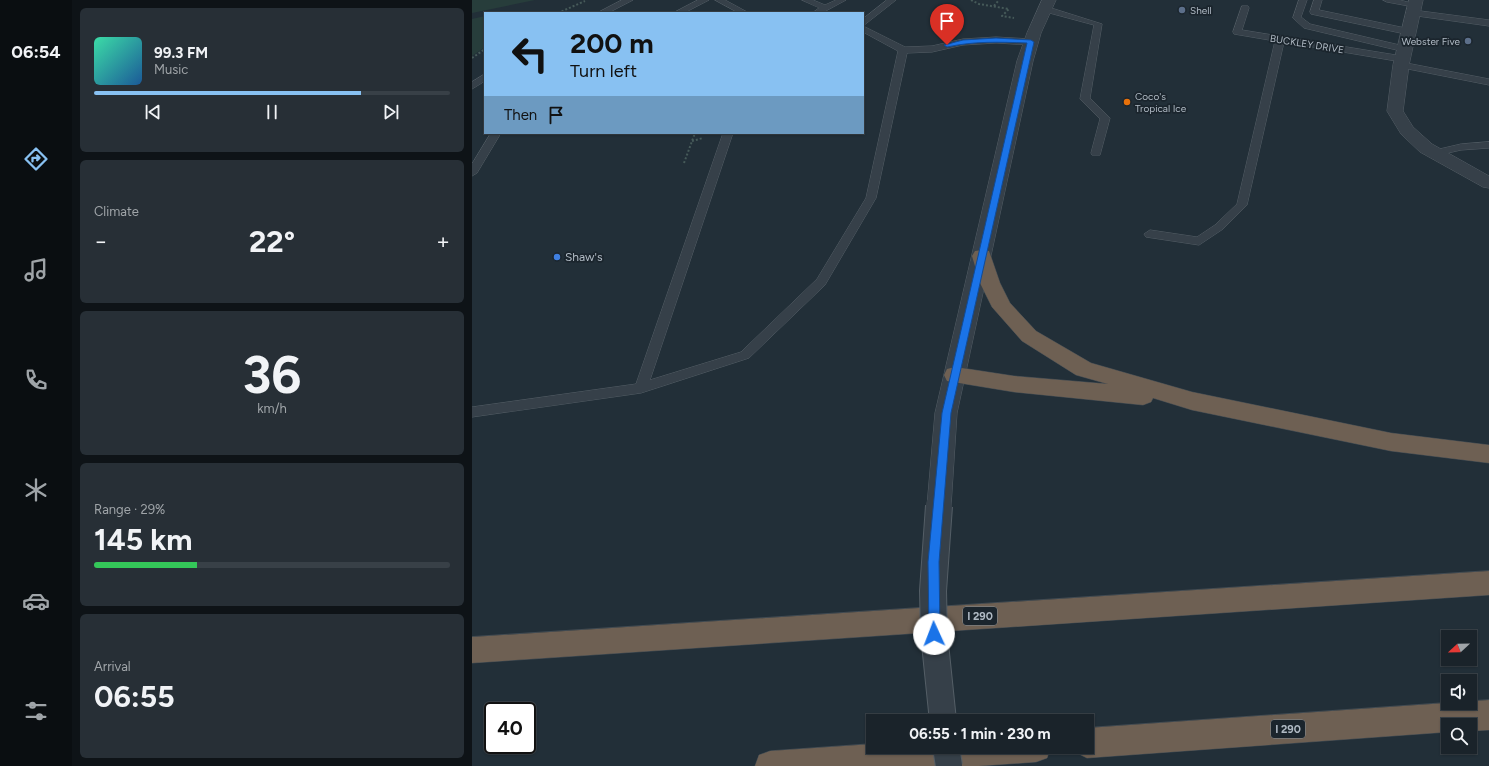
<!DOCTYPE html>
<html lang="en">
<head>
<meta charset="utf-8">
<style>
	body { margin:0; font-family:Figtree,sans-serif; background:#272f36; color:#f1f3f6; height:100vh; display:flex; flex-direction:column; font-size:15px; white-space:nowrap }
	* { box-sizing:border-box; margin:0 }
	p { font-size:13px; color:#9fa4a8 }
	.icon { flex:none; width:22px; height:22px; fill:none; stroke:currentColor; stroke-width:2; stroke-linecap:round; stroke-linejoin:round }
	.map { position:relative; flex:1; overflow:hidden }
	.details { display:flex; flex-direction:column; gap:8px; padding:8px; background:#0e1317; width:400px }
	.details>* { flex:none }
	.hud { position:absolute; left:12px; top:12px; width:380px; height:122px; border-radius:0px; box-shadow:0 1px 3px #0004,0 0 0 1px #384047; background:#88c1f2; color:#111; overflow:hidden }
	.needle { width:26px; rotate:248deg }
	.controls { position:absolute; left:969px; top:630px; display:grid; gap:8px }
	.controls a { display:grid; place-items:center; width:36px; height:36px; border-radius:0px; background:#1a232a; box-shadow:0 1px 3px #0004,0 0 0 1px #384047; font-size:20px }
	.speed { position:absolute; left:12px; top:702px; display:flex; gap:8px; font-size:20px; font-weight:700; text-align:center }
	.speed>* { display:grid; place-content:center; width:52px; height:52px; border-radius:50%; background:#1a232a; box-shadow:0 1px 3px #0004,0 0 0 1px #384047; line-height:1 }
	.speed .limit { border:2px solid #111; border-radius:6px; background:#fff; color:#111 }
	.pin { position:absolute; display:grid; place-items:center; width:34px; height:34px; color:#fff; margin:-41px -17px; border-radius:50% 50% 50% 0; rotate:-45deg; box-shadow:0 0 4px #0007 }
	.pin .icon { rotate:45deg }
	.me { position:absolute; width:44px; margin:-22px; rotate:358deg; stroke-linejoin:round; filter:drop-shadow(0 0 3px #0008) }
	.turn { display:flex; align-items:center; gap:14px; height:84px; padding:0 20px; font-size:18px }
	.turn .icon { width:52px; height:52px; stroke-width:2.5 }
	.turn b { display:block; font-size:28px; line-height:34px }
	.then { display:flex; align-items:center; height:38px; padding:0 20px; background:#0003; gap:8px; font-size:15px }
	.big { font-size:30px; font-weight:700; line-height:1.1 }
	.details .tile { flex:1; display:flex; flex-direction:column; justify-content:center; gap:6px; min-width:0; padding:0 14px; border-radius:6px; background:#272f36 }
	.details .dial { align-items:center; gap:0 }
	.dial b { font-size:52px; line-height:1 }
	.song { display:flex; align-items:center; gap:12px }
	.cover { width:48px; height:48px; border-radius:6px; background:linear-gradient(135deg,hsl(160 70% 55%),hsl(210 70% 35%)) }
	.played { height:4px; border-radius:2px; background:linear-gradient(90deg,#88c1f2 75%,#384047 75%) }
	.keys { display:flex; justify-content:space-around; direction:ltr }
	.heat { display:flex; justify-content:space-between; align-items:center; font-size:22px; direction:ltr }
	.charge { height:6px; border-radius:3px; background:linear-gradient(90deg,#34c759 29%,#384047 0) }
	.trip { position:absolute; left:394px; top:714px; width:228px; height:40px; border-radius:0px; background:#1a232a; box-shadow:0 1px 3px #0004,0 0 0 1px #384047; font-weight:700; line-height:40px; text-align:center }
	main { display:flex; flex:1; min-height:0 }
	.dock { display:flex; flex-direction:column; width:72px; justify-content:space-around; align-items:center; background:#0a0e11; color:#9fa4a8 }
	.dock .icon { width:28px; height:28px }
	.dock .current { color:#88c1f2 }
	.dock b { font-size:18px; color:#f1f3f6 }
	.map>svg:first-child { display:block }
	.green { fill:#273d3b }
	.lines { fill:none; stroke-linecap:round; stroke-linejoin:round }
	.service-casing { stroke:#545e66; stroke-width:1 }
	.minor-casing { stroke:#545e66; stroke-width:1 }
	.tertiary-casing { stroke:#545e66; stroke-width:1 }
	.motorway-casing { stroke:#414b53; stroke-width:1 }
	.path { stroke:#465a59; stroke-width:2; stroke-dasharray:2 2; stroke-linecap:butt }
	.service { fill:#364049; fill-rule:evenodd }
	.minor { fill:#364049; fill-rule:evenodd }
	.tertiary { fill:#364049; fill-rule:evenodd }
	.motorway { fill:#6e6053; fill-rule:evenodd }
	.tertiary-bridge-casing { stroke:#545e66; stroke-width:28; stroke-linecap:butt }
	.tertiary-bridge { stroke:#364049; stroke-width:26 }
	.route { fill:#1a73e8; stroke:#114b97 }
	.service-dot { fill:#5c6f8a; stroke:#1b252d; stroke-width:1.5 }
	.food-dot { fill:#e8710a; stroke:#1b252d; stroke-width:1.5 }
	.shop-dot { fill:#3f7fe0; stroke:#1b252d; stroke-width:1.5 }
	.labels { text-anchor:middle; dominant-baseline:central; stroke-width:3.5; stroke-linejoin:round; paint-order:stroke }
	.far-poi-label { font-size:10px; fill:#b1bbc5; stroke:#1b252d; text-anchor:start }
	.far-street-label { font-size:10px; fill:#b1bbc5; stroke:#1b252d }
	.shield { fill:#1b252d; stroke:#848e97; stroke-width:1 }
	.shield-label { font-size:11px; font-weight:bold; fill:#b1bbc5 }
	.poi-label { font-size:12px; fill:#b1bbc5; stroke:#1b252d; text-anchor:start }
</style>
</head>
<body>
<main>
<nav class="dock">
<b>06:54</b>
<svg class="icon current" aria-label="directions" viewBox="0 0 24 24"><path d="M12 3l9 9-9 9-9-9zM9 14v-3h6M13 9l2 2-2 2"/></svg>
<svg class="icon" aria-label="music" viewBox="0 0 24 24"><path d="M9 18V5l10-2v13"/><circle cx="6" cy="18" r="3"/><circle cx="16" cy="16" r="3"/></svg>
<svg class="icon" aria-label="phone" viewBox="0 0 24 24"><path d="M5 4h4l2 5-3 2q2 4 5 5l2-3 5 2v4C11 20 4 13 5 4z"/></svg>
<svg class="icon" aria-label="climate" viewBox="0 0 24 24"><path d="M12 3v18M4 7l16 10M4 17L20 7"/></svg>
<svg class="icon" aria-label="car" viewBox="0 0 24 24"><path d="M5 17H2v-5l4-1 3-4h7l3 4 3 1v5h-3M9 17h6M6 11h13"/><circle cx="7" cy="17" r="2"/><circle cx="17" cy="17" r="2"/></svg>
<svg class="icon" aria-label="filters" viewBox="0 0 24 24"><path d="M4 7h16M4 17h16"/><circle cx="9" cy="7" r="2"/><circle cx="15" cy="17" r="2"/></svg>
</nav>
<section class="details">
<div class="tile">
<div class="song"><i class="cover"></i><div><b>99.3 FM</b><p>Music</p></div></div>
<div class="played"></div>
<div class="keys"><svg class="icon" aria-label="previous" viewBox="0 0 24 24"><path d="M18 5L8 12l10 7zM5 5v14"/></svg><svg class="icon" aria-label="pause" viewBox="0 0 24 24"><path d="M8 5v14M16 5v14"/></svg><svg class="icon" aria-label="next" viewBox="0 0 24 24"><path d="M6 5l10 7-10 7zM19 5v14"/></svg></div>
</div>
<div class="tile"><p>Climate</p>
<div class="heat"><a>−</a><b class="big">22°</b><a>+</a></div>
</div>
<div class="tile dial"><b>36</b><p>km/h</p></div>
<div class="tile"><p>Range · 29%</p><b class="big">145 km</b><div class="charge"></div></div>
<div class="tile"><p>Arrival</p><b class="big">06:55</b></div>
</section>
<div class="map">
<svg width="1017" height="766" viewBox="0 0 1017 766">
	<rect width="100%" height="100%" fill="#222f38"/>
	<path class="green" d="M0 0H63L0 13Z
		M13 16V47L0 56V19Z"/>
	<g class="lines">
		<g class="service-casing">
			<path id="service" d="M150 0H161L136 13H125Z
				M226 0H237L212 13H201Z
				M243 0H253L277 13H267Z
				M330 0H341L353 5 364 0H374L350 13H340L347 8Z
				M415 0H424L391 26V19Z
				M827 0H835L829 17 838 24 936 47 937 49 933 52 832 28 821 18Z
				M842 0H850L847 10 938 29 942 32 938 35 839 14 838 12Z
				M911 0H928L946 5 942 7 915 2Z
				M770 6H776L777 8 770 30 930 56 934 59 930 62 812 42 775 205 751 229 727 245 674 237 672 234 678 230 725 237 743 225 765 204 803 41 762 34 761 32Z
				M570 7H576L630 24 618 98 638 118 628 155H620L619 153 628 119 608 99 622 25 570 11Z
				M941 10 1017 20V26L938 15V11Z
				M391 26 433 47 460 46 491 39 524 37 559 39 563 42 559 45 524 43 491 45 460 52 435 53 404 198 353 285 277 358 169 393 0 417V407L164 384 251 133H261L178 380 269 352 345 279 394 198 426 51 391 32Z
				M929 62 1017 79V85L926 67V63Z
				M13 74V81L0 89V82Z
				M19 133H29L5 173 0 176V164Z
				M1017 142V148L989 150 963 156 958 153 959 151 989 144Z"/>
		</g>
		<g class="minor-casing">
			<path id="minor" d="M937 0H951L937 65 931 111 941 127 960 144 1017 176V188L1011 187 948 152 929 134 915 111 921 65Z"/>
		</g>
		<g class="tertiary-casing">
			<path id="tertiary" d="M570 0H584L569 33 561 61 485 413 479 506 476 513 467 516 458 513 455 506 463 413 545 61 555 33Z"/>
		</g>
		<g class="motorway-casing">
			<path id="motorway" d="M510 250 517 251 528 283 538 303 564 331 619 363 720 392 919 433 1017 445V463L919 451 720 410 681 398 679 402 671 405 542 392 475 381 472 375 475 369 483 367 542 376 636 384 604 375 550 341 520 307 508 283 500 256 503 251Z
				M1017 571V595L0 663V637Z
				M1017 700V730L998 731V725H976V732L615 758 605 753 602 747H615V728Z
				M401 744V747H579L575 758 564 762 507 766H283L287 755 298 751Z"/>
		</g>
		<path class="path" d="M499 0 507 4 537 9 530 16 542 18
			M522 6 527 0
			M86 13 113 1
			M0 58 13 49
			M220 141 231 138
			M212 163 223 133"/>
		<use href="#service" class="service"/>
		<use href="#minor" class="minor"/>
		<use href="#tertiary" class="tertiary"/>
		<use href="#motorway" class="motorway"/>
		<g class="tertiary-bridge-casing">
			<path id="tertiary-bridge" d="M467 506 461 591 462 634 471 721
				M474 747 477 766"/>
		</g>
		<use href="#tertiary-bridge" class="tertiary-bridge"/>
	</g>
	<path class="route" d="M524 38 559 40 562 42 479 413 467 562 468 634 466 638 462 639 458 638 457 634 456 562 470 413 555 43C528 42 502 41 475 47L472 45 491 40Z"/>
	<g class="service-dot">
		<circle cx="710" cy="10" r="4"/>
		<circle cx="996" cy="41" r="4"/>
	</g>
	<circle class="food-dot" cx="655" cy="102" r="4"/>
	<circle class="shop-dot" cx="85" cy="257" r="4"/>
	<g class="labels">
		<g class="far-poi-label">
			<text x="718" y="10">Shell</text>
			<text x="988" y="41" text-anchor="end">Webster Five</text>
			<text x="663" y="96">Coco's<tspan x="663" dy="12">Tropical Ice</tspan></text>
		</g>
		<g class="far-street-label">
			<text transform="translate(835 44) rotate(9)">BUCKLEY DRIVE</text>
		</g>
		<g class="shield">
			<rect x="491" y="607" width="34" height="18" rx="3"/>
			<rect x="799" y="720" width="34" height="18" rx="3"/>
		</g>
		<g class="shield-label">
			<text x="508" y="616">I 290</text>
			<text x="816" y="729">I 290</text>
		</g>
		<g class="poi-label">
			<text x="93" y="257">Shaw's</text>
		</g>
	</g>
</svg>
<div class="controls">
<a><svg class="needle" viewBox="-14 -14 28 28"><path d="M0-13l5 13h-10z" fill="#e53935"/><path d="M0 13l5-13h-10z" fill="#9fa4a8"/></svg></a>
<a><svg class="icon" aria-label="sound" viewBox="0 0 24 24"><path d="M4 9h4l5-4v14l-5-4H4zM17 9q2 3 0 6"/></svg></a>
<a><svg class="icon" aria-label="search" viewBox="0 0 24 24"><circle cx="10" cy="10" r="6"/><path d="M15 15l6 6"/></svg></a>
</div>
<div class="speed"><div class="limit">40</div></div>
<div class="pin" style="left:475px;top:45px;background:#d93025"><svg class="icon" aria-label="arrive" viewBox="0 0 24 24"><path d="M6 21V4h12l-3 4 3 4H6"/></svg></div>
<svg class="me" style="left:462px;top:634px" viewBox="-20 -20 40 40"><circle r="19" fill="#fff"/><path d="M0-13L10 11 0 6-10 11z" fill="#1a73e8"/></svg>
<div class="trip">06:55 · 1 min · 230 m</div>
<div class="hud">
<div class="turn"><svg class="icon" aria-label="left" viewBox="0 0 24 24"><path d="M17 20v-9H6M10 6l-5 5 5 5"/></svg><div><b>200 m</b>Turn left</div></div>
<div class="then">Then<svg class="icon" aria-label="arrive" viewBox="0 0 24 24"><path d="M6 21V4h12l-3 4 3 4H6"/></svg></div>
</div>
</div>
</main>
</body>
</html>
